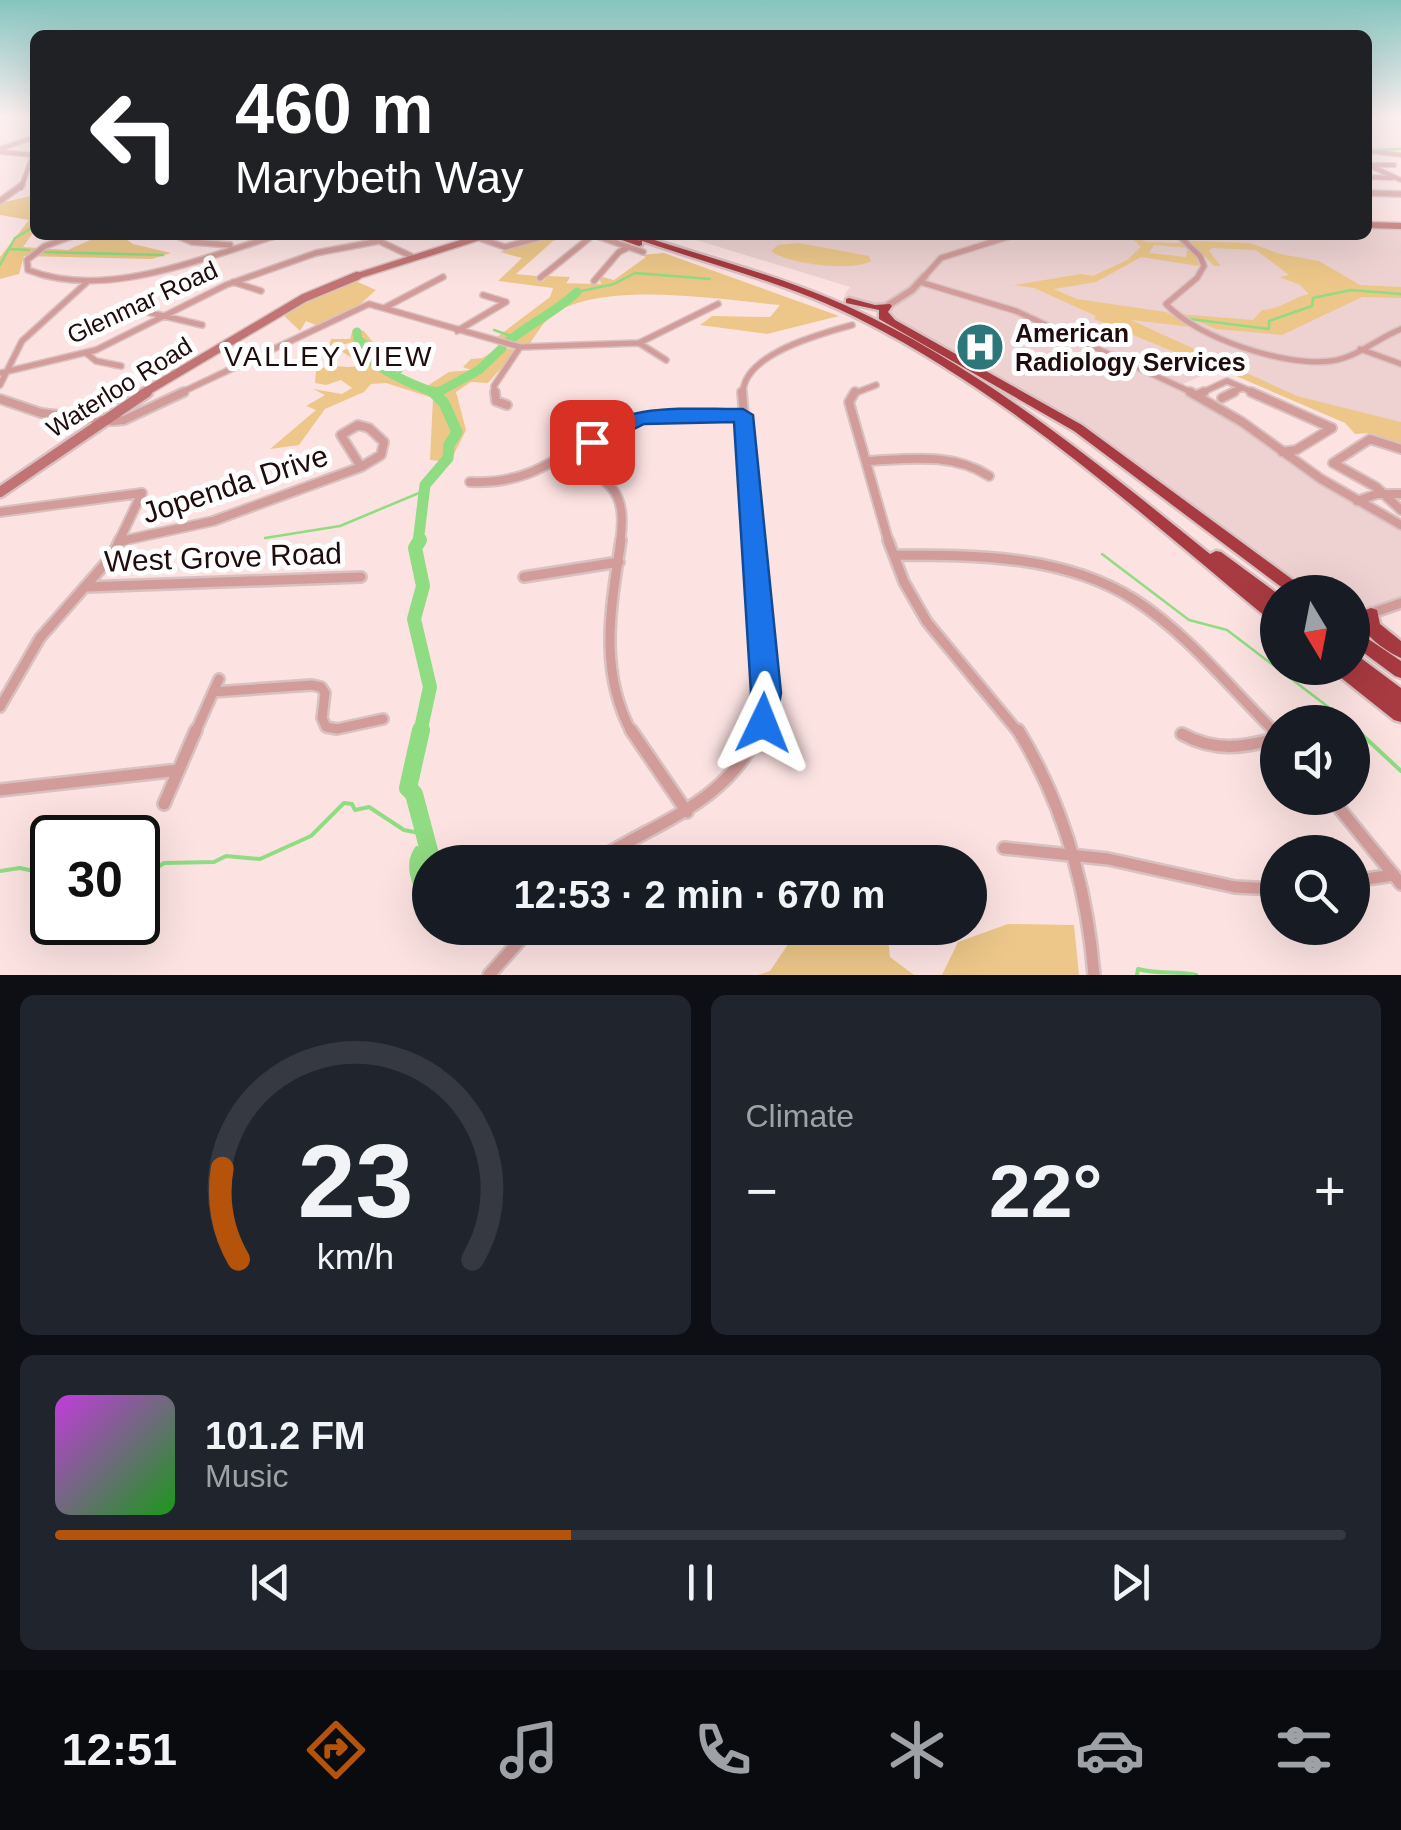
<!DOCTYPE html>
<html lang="en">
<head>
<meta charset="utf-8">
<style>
	body { margin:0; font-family:Arial,sans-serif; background:#20242c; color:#f1f3f6; height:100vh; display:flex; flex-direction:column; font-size:38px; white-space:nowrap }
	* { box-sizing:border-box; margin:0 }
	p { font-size:32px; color:#9ea1a6 }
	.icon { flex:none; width:55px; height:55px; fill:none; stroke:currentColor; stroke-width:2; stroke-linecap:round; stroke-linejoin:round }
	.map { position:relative; height:975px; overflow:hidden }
	.panel { display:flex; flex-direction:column; gap:20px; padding:20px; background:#0d0f14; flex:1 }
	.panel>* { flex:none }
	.banner { position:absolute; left:30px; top:30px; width:1342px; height:210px; border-radius:15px; box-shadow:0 10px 40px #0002; background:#202124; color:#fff; overflow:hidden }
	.needle { width:65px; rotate:170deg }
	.buttons { position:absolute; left:1260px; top:575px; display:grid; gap:20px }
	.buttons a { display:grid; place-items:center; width:110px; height:110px; border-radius:50%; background:#171b24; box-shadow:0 10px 40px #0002; font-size:50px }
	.speed { position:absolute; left:30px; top:815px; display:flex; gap:20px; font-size:50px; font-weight:700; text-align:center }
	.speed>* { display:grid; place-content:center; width:130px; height:130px; border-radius:50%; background:#171b24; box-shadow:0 10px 40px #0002; line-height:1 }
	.speed .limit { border:5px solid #111; border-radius:15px; background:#fff; color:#111 }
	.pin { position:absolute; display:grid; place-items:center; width:85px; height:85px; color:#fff; margin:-42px; border-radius:20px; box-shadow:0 5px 15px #0006 }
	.me { position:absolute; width:110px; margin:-55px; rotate:2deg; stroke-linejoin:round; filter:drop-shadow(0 0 8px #0008) }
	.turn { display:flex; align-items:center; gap:35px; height:210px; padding:0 40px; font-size:45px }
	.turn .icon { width:130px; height:130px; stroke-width:2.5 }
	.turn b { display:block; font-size:70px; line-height:85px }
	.big { font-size:75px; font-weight:600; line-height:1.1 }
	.panel .card { flex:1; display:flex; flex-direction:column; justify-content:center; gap:15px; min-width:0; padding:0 35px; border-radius:15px; background:#20242c }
	.panel .dial { align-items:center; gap:0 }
	.dial svg { height:260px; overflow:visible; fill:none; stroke:#363941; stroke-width:7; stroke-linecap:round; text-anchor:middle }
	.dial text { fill:#f1f3f6; stroke:none }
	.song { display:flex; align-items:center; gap:30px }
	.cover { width:120px; height:120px; border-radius:15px; background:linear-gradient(135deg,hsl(290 70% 55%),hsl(120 70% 35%)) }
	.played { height:10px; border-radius:5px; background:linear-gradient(90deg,#b45309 40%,#363941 40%) }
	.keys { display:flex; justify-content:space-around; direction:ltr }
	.heat { display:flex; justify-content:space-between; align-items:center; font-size:55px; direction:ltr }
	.panel .tiles { flex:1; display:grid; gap:20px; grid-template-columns:1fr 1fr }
	.card:last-child { grid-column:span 2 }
	.trip { position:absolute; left:412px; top:845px; width:575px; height:100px; border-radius:50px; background:#171b24; box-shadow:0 10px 40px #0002; font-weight:600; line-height:100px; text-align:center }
	.dock { display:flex; height:160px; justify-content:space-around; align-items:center; background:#090b0e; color:#9ea1a6 }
	.dock .icon { width:70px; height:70px }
	.dock .current { color:#b45309 }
	.dock b { font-size:45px; color:#f1f3f6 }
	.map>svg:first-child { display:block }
	.built { fill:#edd2d1 }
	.green { fill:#ecc789 }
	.water { fill:#90dc82 }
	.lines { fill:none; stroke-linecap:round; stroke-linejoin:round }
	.stream-far1 { stroke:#90dc82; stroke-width:2.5 }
	.stream { stroke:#90dc82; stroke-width:4 }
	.river-far3 { stroke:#90dc82; stroke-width:9 }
	.river-far2 { stroke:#90dc82; stroke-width:11 }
	.river-far1 { stroke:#90dc82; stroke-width:14 }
	.river { stroke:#90dc82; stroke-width:18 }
	.minor-far4-casing { stroke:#d9c1c0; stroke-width:6 }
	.minor-far3-casing { stroke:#d9c1c0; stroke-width:8 }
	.minor-far2-casing { stroke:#d9c1c0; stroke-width:12 }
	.minor-far1-casing { stroke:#d9c1c0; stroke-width:14 }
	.minor-casing { stroke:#d9c1c0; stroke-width:16 }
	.tertiary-far1-casing { stroke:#d9c1c0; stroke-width:8 }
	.tertiary-casing { stroke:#d9c1c0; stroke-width:10 }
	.secondary-far2-casing { stroke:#d9c1c0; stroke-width:9 }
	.secondary-far1-casing { stroke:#d9c1c0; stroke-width:11 }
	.secondary-casing { stroke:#d9c1c0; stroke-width:15 }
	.motorway-casing { stroke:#d9c1c0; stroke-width:5 }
	.minor-far4 { stroke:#d29c9a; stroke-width:4 }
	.minor-far3 { stroke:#d29c9a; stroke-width:5 }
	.minor-far2 { stroke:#d29c9a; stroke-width:8 }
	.minor-far1 { stroke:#d29c9a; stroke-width:9 }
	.minor { stroke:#d29c9a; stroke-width:11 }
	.tertiary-far1 { stroke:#d29c9a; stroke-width:5 }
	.tertiary { stroke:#d29c9a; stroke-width:6 }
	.secondary-far2 { stroke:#c27474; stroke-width:6 }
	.secondary-far1 { stroke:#c27474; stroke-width:8 }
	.secondary { stroke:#c27474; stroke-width:10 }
	.motorway { fill:#a83a41; fill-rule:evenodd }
	.route { fill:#1a73e8; stroke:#114b97; stroke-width:2.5 }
	.labels { text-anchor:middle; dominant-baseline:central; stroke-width:10; stroke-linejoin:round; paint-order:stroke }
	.far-street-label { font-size:25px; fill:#200c0c; stroke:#fff }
	.far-poi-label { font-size:25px; font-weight:bold; fill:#200c0c; stroke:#fff; text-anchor:start }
	.far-neighbourhood-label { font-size:28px; letter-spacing:2.5px; fill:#200c0c; stroke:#fff }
	.street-label { font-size:30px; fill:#200c0c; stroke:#fff }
</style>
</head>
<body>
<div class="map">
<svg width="1401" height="975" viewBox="0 0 1401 975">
	<rect width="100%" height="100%" fill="#fce3e2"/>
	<path class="built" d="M1368 226 1401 227V425L1310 404 1221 367 1181 385 1009 306 925 280 942 260 1022 235H1368Z
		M680 235H1008L938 256 910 286 881 305H868L844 295 850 287Z
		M929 286 1005 308 1206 403 1318 481 1401 528V596L1353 612 1352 592H1313L1079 420 888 314 886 310 920 287Z"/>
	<path class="green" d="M35 195V230L23 247 68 250 90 240 121 235 133 244 171 253 152 259 24 256 19 274 0 279V257L29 220 0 215V203Z
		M557 235H574L553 241 516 274 536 276 542 282 548 276 570 277 566 284 556 283 601 284 599 276 614 280 646 257 642 255 664 253 839 316 767 334 700 325 712 316 770 317 780 305C721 300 605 280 554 314 544 320 536 335 529 345L493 340 550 297 553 288 498 281 522 258 500 252Z
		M1129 235 1147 242 1184 243 1189 248 1154 245 1149 253 1186 257 1187 250 1196 254 1199 266 1141 257 1096 282 1054 289 1077 299 1166 312 1192 327 1131 320 1297 396 1401 422V445L1372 433 1355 434 1345 423 1222 370 1198 372 1204 366 1199 362 1094 319 1096 316 1034 288 1014 285 1081 274 1093 276 1127 260 1141 247Z
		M1190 241 1250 243 1280 254 1319 261 1360 285 1401 287V298L1362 297 1282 335 1216 329 1179 314 1253 320 1262 310C1282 309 1291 298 1309 294L1300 285 1280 277 1289 275 1256 250 1212 248 1209 251 1221 266H1214Z
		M799 243 869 256 871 261C853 272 787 264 771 251L778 245Z
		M353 280 376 290 358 306 318 326 306 321 300 331 282 314Z
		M353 329 364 331 376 346 388 348 378 361 395 374 427 386 449 372 471 370 463 367 471 359 483 358 499 347 517 350 488 383 471 382 456 392 466 430 450 462 430 460 433 398 386 383 371 384 364 392 325 409 299 445 270 449 316 410 306 406 325 395 313 389 342 394 352 388 341 380 326 385 315 383 316 371C335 360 346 372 361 364L341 351 353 347 350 343 329 347 331 339H350Z
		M1008 924 1074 925 1079 975H942L958 942Z
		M799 928H887L890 957 914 975H758L770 971Z"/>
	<path class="water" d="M416 846 425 847 449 862H430V920C420 898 398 869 416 846Z"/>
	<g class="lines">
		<path class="stream-far1" d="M1374 150 1401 149
			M10 249 29 250
			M41 252 163 255
			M0 265 15 238 35 226
			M577 292 614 284 635 273 710 279
			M1190 319 1269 329V321L1312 306 1313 298 1351 290 1401 294
			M494 330 511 336
			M395 376 413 361 429 355
			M265 538 340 526 419 493
			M1102 554 1189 620 1227 630 1348 722
			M1352 726 1359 733"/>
		<path class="stream" d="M1357 730 1401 771
			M0 871 20 868 52 875
			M138 880 164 863 214 862 226 856 260 859 311 836 344 803 352 804 355 810 369 807 404 830 424 834
			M1137 975 1138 969C1158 975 1176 970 1196 975"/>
		<path class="river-far3" d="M357 332 358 340 372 350 364 355C385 373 410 384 436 393
			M506 343C529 324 556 312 577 292
			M435 394 479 370 502 348"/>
		<path class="river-far2" d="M432 392 436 393
			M418 543 425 485 448 458 449 445 457 432 444 403 435 394 439 392"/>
		<path class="river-far1" d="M420 540 415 548 423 586 414 619 430 687 420 733"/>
		<path class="river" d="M421 730 408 788 414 794 432 862"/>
		<g class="minor-far4-casing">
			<path id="minor-far4" d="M0 117 7 116
				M0 149 35 137
				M1368 151 1401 155
				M0 152 33 155 21 188
				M1368 165 1401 180
				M1373 165H1394
				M1368 177 1392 178"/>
		</g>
		<g class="minor-far3-casing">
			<path id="minor-far3" d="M1368 193 1401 194
				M0 201 22 185
				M75 235 45 246 27 260 28 270C107 301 202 257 279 235
				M175 235 192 242 230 245
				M470 235 505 247 548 235
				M594 235 643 252
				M1178 235 1200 256 1204 266 1197 278 1166 304C1197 338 1285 367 1331 361 1356 358 1378 338 1401 329
				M540 278 593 235
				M594 281 619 252 629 247
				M233 282 261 291
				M920 282 1016 311 1195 394
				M384 308 443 277
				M143 311 202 325
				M457 331 506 302 483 295
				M639 343 666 360
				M1360 349 1401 364
				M86 353 96 361 121 366
				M0 373 96 350 226 285 316 253 379 241 411 256
				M0 385 22 341 86 283
				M178 394 369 304 520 347 639 343 718 304
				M495 394 494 386 520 347
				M743 394C742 354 821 334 852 325
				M853 394 876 385
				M1199 394 1227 381 1257 394
				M1229 394 1242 388"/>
		</g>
		<g class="minor-far2-casing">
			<path id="minor-far2" d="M495 392 496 401 507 405
				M742 392 754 543
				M855 392 849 402 889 543
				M1190 392 1242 422 1321 479 1401 525
				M1251 392 1332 428 1296 450 1282 452
				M1197 395 1204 392
				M1222 398 1234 392
				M0 399 41 413 112 421 124 420 184 392
				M358 425 369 428 384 442 381 455 361 467 341 435Z
				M1401 449 1370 439 1333 463 1376 487 1401 510
				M566 458C610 481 628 489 620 543
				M867 461C909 459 952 452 989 476
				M470 482C545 485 564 444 627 422 663 409 705 415 743 415
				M1357 501 1377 494H1401
				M0 512 142 493 118 543
				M121 541 213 521 361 467"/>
		</g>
		<g class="minor-far1-casing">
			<path id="minor-far1" d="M621 540C611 607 598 671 632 733
				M754 540 766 693 759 733
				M888 540 904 582 927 622 1019 733
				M121 541 126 540
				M895 555C976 555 1065 555 1135 600 1189 635 1230 688 1276 733
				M524 577 619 562
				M86 587 361 577
				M1352 620 1401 603
				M213 692 312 685 321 687 325 693 322 718 326 727 337 729 383 719
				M0 707 40 638 112 556 120 540
				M195 733 219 679"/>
		</g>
		<g class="minor-casing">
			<path id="minor" d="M631 730 687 812
				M1018 730C1064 805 1087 888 1094 975
				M1273 730 1278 735
				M1182 734C1215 752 1243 748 1278 738
				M0 790 179 770
				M1331 798 1401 884
				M164 804 196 730
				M1004 848 1108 859 1235 887 1278 889
				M594 862C658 821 726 804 760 730
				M1352 881 1394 875
				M489 975 531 928"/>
		</g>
		<g class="tertiary-far1-casing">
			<path id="tertiary-far1" d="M923 278 941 258 1014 235"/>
		</g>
		<g class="tertiary-casing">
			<path id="tertiary" d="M887 306 912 290 925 276"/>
		</g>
		<g class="secondary-far2-casing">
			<path id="secondary-far2" d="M1368 225 1401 226
				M351 278 486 235"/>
		</g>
		<g class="secondary-far1-casing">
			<path id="secondary-far1" d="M142 394 304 298 357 276"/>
		</g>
		<g class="secondary-casing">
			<path id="secondary" d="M0 492 147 392"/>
		</g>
		<g class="motorway-casing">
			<path id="motorway" d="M607 235H620L641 241 627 235H639C709 258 781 276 847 306 981 367 1096 462 1210 554L1216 551 1221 552 1278 594V624L1272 622C1142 515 1015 398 863 321 793 285 716 266 642 241V245L639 246Z
				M849 298 875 305 890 304 892 306 888 312 895 320 1082 425 1304 588 1306 592H1288L1074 431 879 319V310L846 303V299Z
				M1371 608 1377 610 1380 624 1401 641V658C1390 653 1369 640 1364 628 1361 621 1364 616 1365 610Z
				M1352 628 1401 661V678L1395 676 1352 644Z
				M1352 654 1358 656 1401 688V722L1394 720 1335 673 1332 668H1352Z"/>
		</g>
		<use href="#minor-far4" class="minor-far4"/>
		<use href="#minor-far3" class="minor-far3"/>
		<use href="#minor-far2" class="minor-far2"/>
		<use href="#minor-far1" class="minor-far1"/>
		<use href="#minor" class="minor"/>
		<use href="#tertiary-far1" class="tertiary-far1"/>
		<use href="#tertiary" class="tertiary"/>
		<use href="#secondary-far2" class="secondary-far2"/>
		<use href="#secondary-far1" class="secondary-far1"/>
		<use href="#secondary" class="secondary"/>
		<use href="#motorway" class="motorway"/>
	</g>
	<linearGradient id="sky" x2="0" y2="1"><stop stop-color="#85c4bf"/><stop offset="0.46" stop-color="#fef2f2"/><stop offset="1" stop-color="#fef2f2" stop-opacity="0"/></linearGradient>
	<rect width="1401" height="253" fill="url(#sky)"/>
	<path class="route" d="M743 409 753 415 781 693 774 732 763 736 752 732 747 723 751 693 734 422 644 424 600 446H585L582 442C621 400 691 410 743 409Z"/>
	<defs>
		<g id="hospital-disc" transform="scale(2.5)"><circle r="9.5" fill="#2d767a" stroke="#fff"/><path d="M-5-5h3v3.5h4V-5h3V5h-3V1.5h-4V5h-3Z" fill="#fff"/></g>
	</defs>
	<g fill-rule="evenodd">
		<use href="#hospital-disc" x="980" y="347"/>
	</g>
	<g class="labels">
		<g class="far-street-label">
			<text transform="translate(142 302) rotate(-25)">Glenmar Road</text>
			<text transform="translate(119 387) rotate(-32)">Waterloo Road</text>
		</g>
		<g class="far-poi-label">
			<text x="1015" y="333">American<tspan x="1015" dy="29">Radiology Services</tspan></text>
		</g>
		<g class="far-neighbourhood-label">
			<text x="329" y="356">VALLEY VIEW</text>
		</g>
		<g class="street-label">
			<text transform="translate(235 484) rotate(-18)">Jopenda Drive</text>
			<text transform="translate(223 557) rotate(-2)">West Grove Road</text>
		</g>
	</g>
</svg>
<div class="buttons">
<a><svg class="needle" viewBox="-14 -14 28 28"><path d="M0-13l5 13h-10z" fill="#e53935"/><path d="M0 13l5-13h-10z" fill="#9ea1a6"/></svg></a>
<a><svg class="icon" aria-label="sound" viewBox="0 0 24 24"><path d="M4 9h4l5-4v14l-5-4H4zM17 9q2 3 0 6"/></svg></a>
<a><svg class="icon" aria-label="search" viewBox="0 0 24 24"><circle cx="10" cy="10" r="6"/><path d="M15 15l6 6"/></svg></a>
</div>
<div class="speed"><div class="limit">30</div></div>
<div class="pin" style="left:592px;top:442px;background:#d93025"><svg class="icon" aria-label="arrive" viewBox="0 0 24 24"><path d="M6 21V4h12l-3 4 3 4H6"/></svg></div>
<svg class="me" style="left:763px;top:723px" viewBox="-20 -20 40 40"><path d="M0-17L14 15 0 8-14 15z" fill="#1a73e8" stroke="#fff" stroke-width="4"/></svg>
<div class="trip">12:53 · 2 min · 670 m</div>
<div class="banner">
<div class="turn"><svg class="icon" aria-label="left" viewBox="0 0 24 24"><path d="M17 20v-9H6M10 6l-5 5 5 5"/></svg><div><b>460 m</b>Marybeth Way</div></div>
</div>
</div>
<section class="panel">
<div class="tiles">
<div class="card dial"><svg viewBox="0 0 100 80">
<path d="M14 69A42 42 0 1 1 86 69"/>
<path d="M14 69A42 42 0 0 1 9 41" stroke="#b45309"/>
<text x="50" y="56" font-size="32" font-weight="700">23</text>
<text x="50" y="72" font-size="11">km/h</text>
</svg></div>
<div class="card"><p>Climate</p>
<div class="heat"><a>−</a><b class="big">22°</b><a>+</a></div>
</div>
<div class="card">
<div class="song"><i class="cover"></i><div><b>101.2 FM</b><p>Music</p></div></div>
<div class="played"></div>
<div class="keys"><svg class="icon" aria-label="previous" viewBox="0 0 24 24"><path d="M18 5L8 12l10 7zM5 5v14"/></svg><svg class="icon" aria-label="pause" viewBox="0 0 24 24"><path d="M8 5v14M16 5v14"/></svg><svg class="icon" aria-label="next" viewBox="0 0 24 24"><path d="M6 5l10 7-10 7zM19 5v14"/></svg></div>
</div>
</div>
</section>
<nav class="dock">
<b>12:51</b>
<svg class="icon current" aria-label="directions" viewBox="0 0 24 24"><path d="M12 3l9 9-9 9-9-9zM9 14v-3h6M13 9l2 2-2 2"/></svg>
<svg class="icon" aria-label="music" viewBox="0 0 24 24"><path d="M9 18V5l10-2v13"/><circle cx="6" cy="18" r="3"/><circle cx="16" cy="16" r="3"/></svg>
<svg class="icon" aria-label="phone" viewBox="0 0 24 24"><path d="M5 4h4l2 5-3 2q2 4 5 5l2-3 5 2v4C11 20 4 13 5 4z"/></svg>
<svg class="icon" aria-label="climate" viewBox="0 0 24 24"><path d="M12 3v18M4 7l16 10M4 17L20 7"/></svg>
<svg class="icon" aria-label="car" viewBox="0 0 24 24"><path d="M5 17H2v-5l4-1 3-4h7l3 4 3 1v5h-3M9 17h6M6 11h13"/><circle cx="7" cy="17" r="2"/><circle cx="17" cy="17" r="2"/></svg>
<svg class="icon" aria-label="filters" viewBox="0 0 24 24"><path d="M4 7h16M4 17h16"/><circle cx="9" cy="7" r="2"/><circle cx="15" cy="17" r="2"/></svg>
</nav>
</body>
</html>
